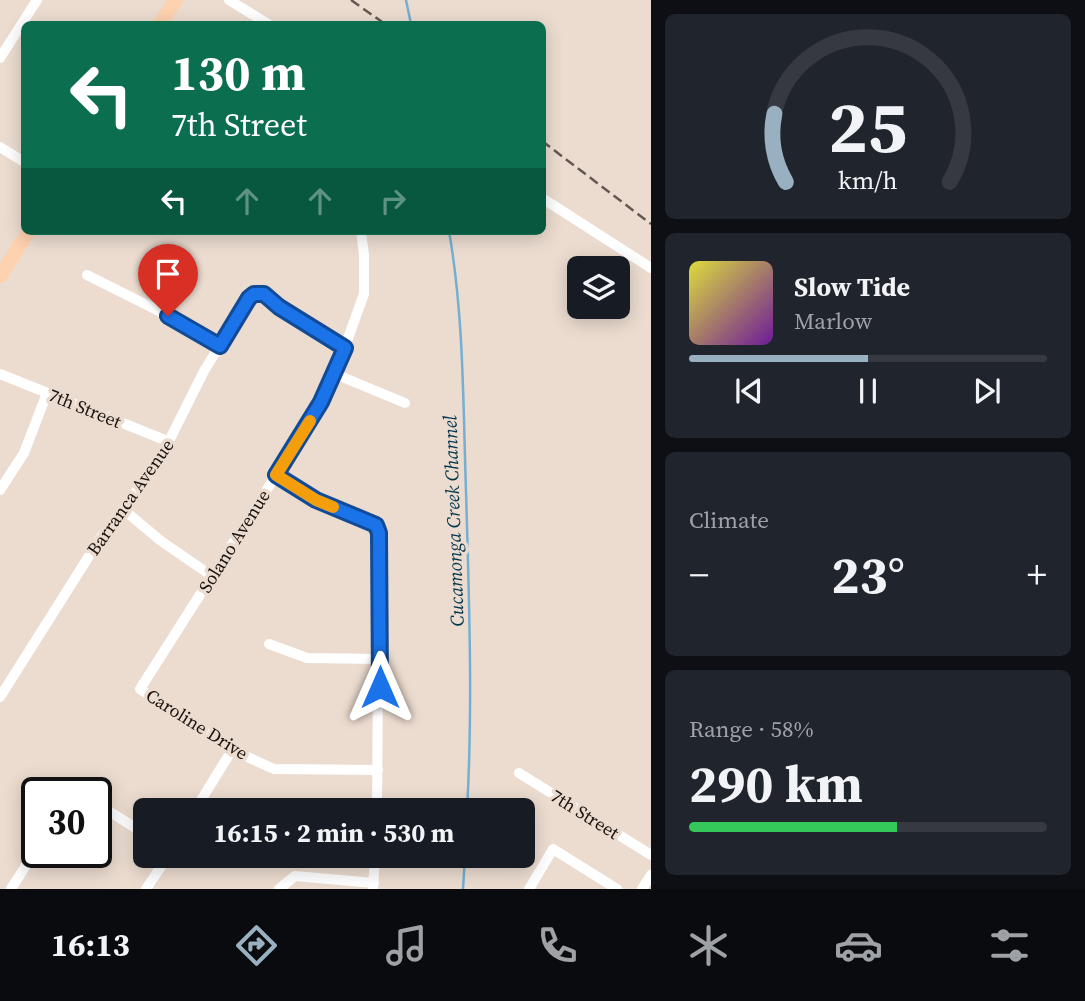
<!DOCTYPE html>
<html lang="en">
<head>
<meta charset="utf-8">
<style>
	body { margin:0; font-family:"Source Serif 4",serif; background:#20242c; color:#f1f3f6; height:100vh; display:flex; flex-direction:column; font-size:26px; white-space:nowrap }
	* { box-sizing:border-box; margin:0 }
	p { font-size:23px; color:#9ea1a6 }
	.icon { flex:none; width:38px; height:38px; fill:none; stroke:currentColor; stroke-width:2; stroke-linecap:round; stroke-linejoin:round }
	.map { position:relative; flex:1; overflow:hidden }
	.side { display:flex; flex-direction:column; gap:14px; padding:14px; background:#0d0f14; width:434px }
	.side>* { flex:none }
	.guide { position:absolute; left:21px; top:21px; width:525px; height:214px; border-radius:10px; box-shadow:0 4px 18px #0003; background:#0b6e4f; color:#fff; overflow:hidden }
	.buttons { position:absolute; left:567px; top:256px; display:grid; gap:14px }
	.buttons a { display:grid; place-items:center; width:63px; height:63px; border-radius:10px; background:#171b24; box-shadow:0 4px 18px #0003; font-size:35px }
	.speed { position:absolute; left:21px; top:777px; display:flex; gap:14px; font-size:35px; font-weight:700; text-align:center }
	.speed>* { display:grid; place-content:center; width:91px; height:91px; border-radius:50%; background:#171b24; box-shadow:0 4px 18px #0003; line-height:1 }
	.speed .limit { border:4px solid #111; border-radius:10px; background:#fff; color:#111 }
	.pin { position:absolute; display:grid; place-items:center; width:60px; height:60px; color:#fff; margin:-72px -30px; border-radius:50% 50% 50% 0; rotate:-45deg; box-shadow:0 0 7px #0007 }
	.pin .icon { rotate:45deg }
	.me { position:absolute; width:77px; margin:-38px; rotate:0deg; stroke-linejoin:round; filter:drop-shadow(0 0 5px #0008) }
	.turn { display:flex; align-items:center; gap:24px; height:147px; padding:0 35px; font-size:32px }
	.turn .icon { width:91px; height:91px; stroke-width:2.5 }
	.turn b { display:block; font-size:49px; line-height:60px }
	.lanes { display:flex; align-items:center; height:66px; padding:0 35px; background:#0003; justify-content:center; gap:35px; direction:ltr }
	.lanes .off { opacity:.35 }
	.big { font-size:52px; font-weight:700; line-height:1.1 }
	.side .card { flex:1; display:flex; flex-direction:column; justify-content:center; gap:10px; min-width:0; padding:0 24px; border-radius:10px; background:#20242c }
	.side .dial { align-items:center; gap:0 }
	.dial svg { height:182px; overflow:visible; fill:none; stroke:#363941; stroke-width:7; stroke-linecap:round; text-anchor:middle }
	.dial text { fill:#f1f3f6; stroke:none }
	.song { display:flex; align-items:center; gap:21px }
	.cover { width:84px; height:84px; border-radius:10px; background:linear-gradient(135deg,hsl(60 70% 55%),hsl(280 70% 35%)) }
	.played { height:7px; border-radius:4px; background:linear-gradient(90deg,#98b0bf 50%,#363941 50%) }
	.keys { display:flex; justify-content:space-around; direction:ltr }
	.heat { display:flex; justify-content:space-between; align-items:center; font-size:38px; direction:ltr }
	.charge { height:10px; border-radius:5px; background:linear-gradient(90deg,#34c759 58%,#363941 0) }
	.trip { position:absolute; left:133px; top:798px; width:402px; height:70px; border-radius:10px; background:#171b24; box-shadow:0 4px 18px #0003; font-weight:700; line-height:70px; text-align:center }
	.tab-bar { display:flex; height:112px; justify-content:space-around; align-items:center; background:#090b0e; color:#9ea1a6 }
	.tab-bar .icon { width:49px; height:49px }
	.tab-bar .selected { color:#98b0bf }
	.tab-bar b { font-size:32px; color:#f1f3f6 }
	main { display:flex; flex:1; min-height:0 }
	.map>svg:first-child { display:block }
	.lines { fill:none; stroke-linecap:round; stroke-linejoin:round }
	.stream { stroke:#75afd1; stroke-width:2.5 }
	.minor { stroke:#fff; stroke-width:10 }
	.major { stroke:#fed1af; stroke-width:14 }
	.rail { stroke:#635952; stroke-width:2.5; stroke-dasharray:10 5; stroke-linecap:butt }
	.route-casing { stroke:#114b97; stroke-width:18 }
	.route { stroke:#1a73e8; stroke-width:12 }
	.slow { stroke:#f59e0b; stroke-width:12 }
	.labels { text-anchor:middle; dominant-baseline:central; stroke-width:7; stroke-linejoin:round; paint-order:stroke }
	.street-label { font-size:18px; fill:#19130f; stroke:#ecdcd0 }
	.water-label { font-size:19px; font-style:italic; fill:#03374e; stroke:#ecdcd0 }
</style>
</head>
<body>
<main>
<div class="map">
<svg width="651" height="889" viewBox="0 0 651 889">
	<rect width="100%" height="100%" fill="#ecdcd0"/>
	<g class="lines">
		<path class="stream" d="M406 0 411 24
			M449 231C464 317 463 404 466 491 469 598 473 704 467 810
			M463 889 465 856"/>
		<path class="minor" d="M229 0 268 24
			M0 58 37 0
			M0 147 24 162
			M542 198 651 268
			M361 231 364 255V294L335 374 306 428 140 689 232 750 274 769 378 770
			M87 275 189 326 220 346
			M0 374 170 442
			M335 374 405 403
			M276 475 315 500 376 525 379 533 377 810
			M0 490 24 453 47 393
			M124 510 161 541 212 576
			M269 644 307 658 380 659
			M0 697 101 537 158 463 204 371 249 298 254 294H264L279 307 345 348
			M519 773 651 855
			M74 793H85
			M96 803 145 834
			M195 810 232 750
			M373 888 375 856
			M11 889 37 848
			M146 889 168 856
			M279 889 295 876 374 883
			M529 889 553 849 617 889
			M642 889 651 875"/>
		<path class="major" d="M160 24 176 0
			M0 276 29 231"/>
		<path class="rail" d="M351 0 385 24
			M542 141 651 224"/>
	</g>
	<g class="lines">
		<g class="route-casing">
			<path id="route" d="M168 316 220 346 249 298 254 294H264L279 307 345 348 321 402 276 475 316 500 376 525 379 533 380 687"/>
		</g>
		<use href="#route" class="route"/>
		<path class="slow" d="M310 421 276 475 316 500 333 507"/>
	</g>
	<g class="labels">
		<g class="street-label">
			<text transform="translate(85 408) rotate(22)">7th Street</text>
			<text transform="translate(130 497) rotate(-55)">Barranca Avenue</text>
			<text transform="translate(234 541) rotate(-58)">Solano Avenue</text>
			<text transform="translate(197 724) rotate(32)">Caroline Drive</text>
			<text transform="translate(585 814) rotate(32)">7th Street</text>
		</g>
		<g class="water-label">
			<text transform="translate(453 521) rotate(-92)">Cucamonga Creek Channel</text>
		</g>
	</g>
</svg>
<div class="buttons">
<a><svg class="icon" aria-label="layers" viewBox="0 0 24 24"><path d="M12 4l9 5-9 5-9-5zM3 14l9 5 9-5"/></svg></a>
</div>
<div class="speed"><div class="limit">30</div></div>
<div class="pin" style="left:168px;top:316px;background:#d93025"><svg class="icon" aria-label="arrive" viewBox="0 0 24 24"><path d="M6 21V4h12l-3 4 3 4H6"/></svg></div>
<svg class="me" style="left:380px;top:687px" viewBox="-20 -20 40 40"><path d="M0-17L14 15 0 8-14 15z" fill="#1a73e8" stroke="#fff" stroke-width="4"/></svg>
<div class="trip">16:15 · 2 min · 530 m</div>
<div class="guide">
<div class="turn"><svg class="icon" aria-label="left" viewBox="0 0 24 24"><path d="M17 20v-9H6M10 6l-5 5 5 5"/></svg><div><b>130 m</b>7th Street</div></div>
<div class="lanes"><svg class="icon" aria-label="left" viewBox="0 0 24 24"><path d="M17 20v-9H6M10 6l-5 5 5 5"/></svg><svg class="icon off" aria-label="ahead" viewBox="0 0 24 24"><path d="M12 20V5M6 11l6-6 6 6"/></svg><svg class="icon off" aria-label="ahead" viewBox="0 0 24 24"><path d="M12 20V5M6 11l6-6 6 6"/></svg><svg class="icon off" aria-label="right" viewBox="0 0 24 24"><path d="M7 20v-9h11M14 6l5 5-5 5"/></svg></div>
</div>
</div>
<section class="side">
<div class="card dial"><svg viewBox="0 0 100 80">
<path d="M14 69A42 42 0 1 1 86 69"/>
<path d="M14 69A42 42 0 0 1 9 39" stroke="#98b0bf"/>
<text x="50" y="56" font-size="32" font-weight="700">25</text>
<text x="50" y="72" font-size="11">km/h</text>
</svg></div>
<div class="card">
<div class="song"><i class="cover"></i><div><b>Slow Tide</b><p>Marlow</p></div></div>
<div class="played"></div>
<div class="keys"><svg class="icon" aria-label="previous" viewBox="0 0 24 24"><path d="M18 5L8 12l10 7zM5 5v14"/></svg><svg class="icon" aria-label="pause" viewBox="0 0 24 24"><path d="M8 5v14M16 5v14"/></svg><svg class="icon" aria-label="next" viewBox="0 0 24 24"><path d="M6 5l10 7-10 7zM19 5v14"/></svg></div>
</div>
<div class="card"><p>Climate</p>
<div class="heat"><a>−</a><b class="big">23°</b><a>+</a></div>
</div>
<div class="card"><p>Range · 58%</p><b class="big">290 km</b><div class="charge"></div></div>
</section>
</main>
<nav class="tab-bar">
<b>16:13</b>
<svg class="icon selected" aria-label="directions" viewBox="0 0 24 24"><path d="M12 3l9 9-9 9-9-9zM9 14v-3h6M13 9l2 2-2 2"/></svg>
<svg class="icon" aria-label="music" viewBox="0 0 24 24"><path d="M9 18V5l10-2v13"/><circle cx="6" cy="18" r="3"/><circle cx="16" cy="16" r="3"/></svg>
<svg class="icon" aria-label="phone" viewBox="0 0 24 24"><path d="M5 4h4l2 5-3 2q2 4 5 5l2-3 5 2v4C11 20 4 13 5 4z"/></svg>
<svg class="icon" aria-label="climate" viewBox="0 0 24 24"><path d="M12 3v18M4 7l16 10M4 17L20 7"/></svg>
<svg class="icon" aria-label="car" viewBox="0 0 24 24"><path d="M5 17H2v-5l4-1 3-4h7l3 4 3 1v5h-3M9 17h6M6 11h13"/><circle cx="7" cy="17" r="2"/><circle cx="17" cy="17" r="2"/></svg>
<svg class="icon" aria-label="filters" viewBox="0 0 24 24"><path d="M4 7h16M4 17h16"/><circle cx="9" cy="7" r="2"/><circle cx="15" cy="17" r="2"/></svg>
</nav>
</body>
</html>
